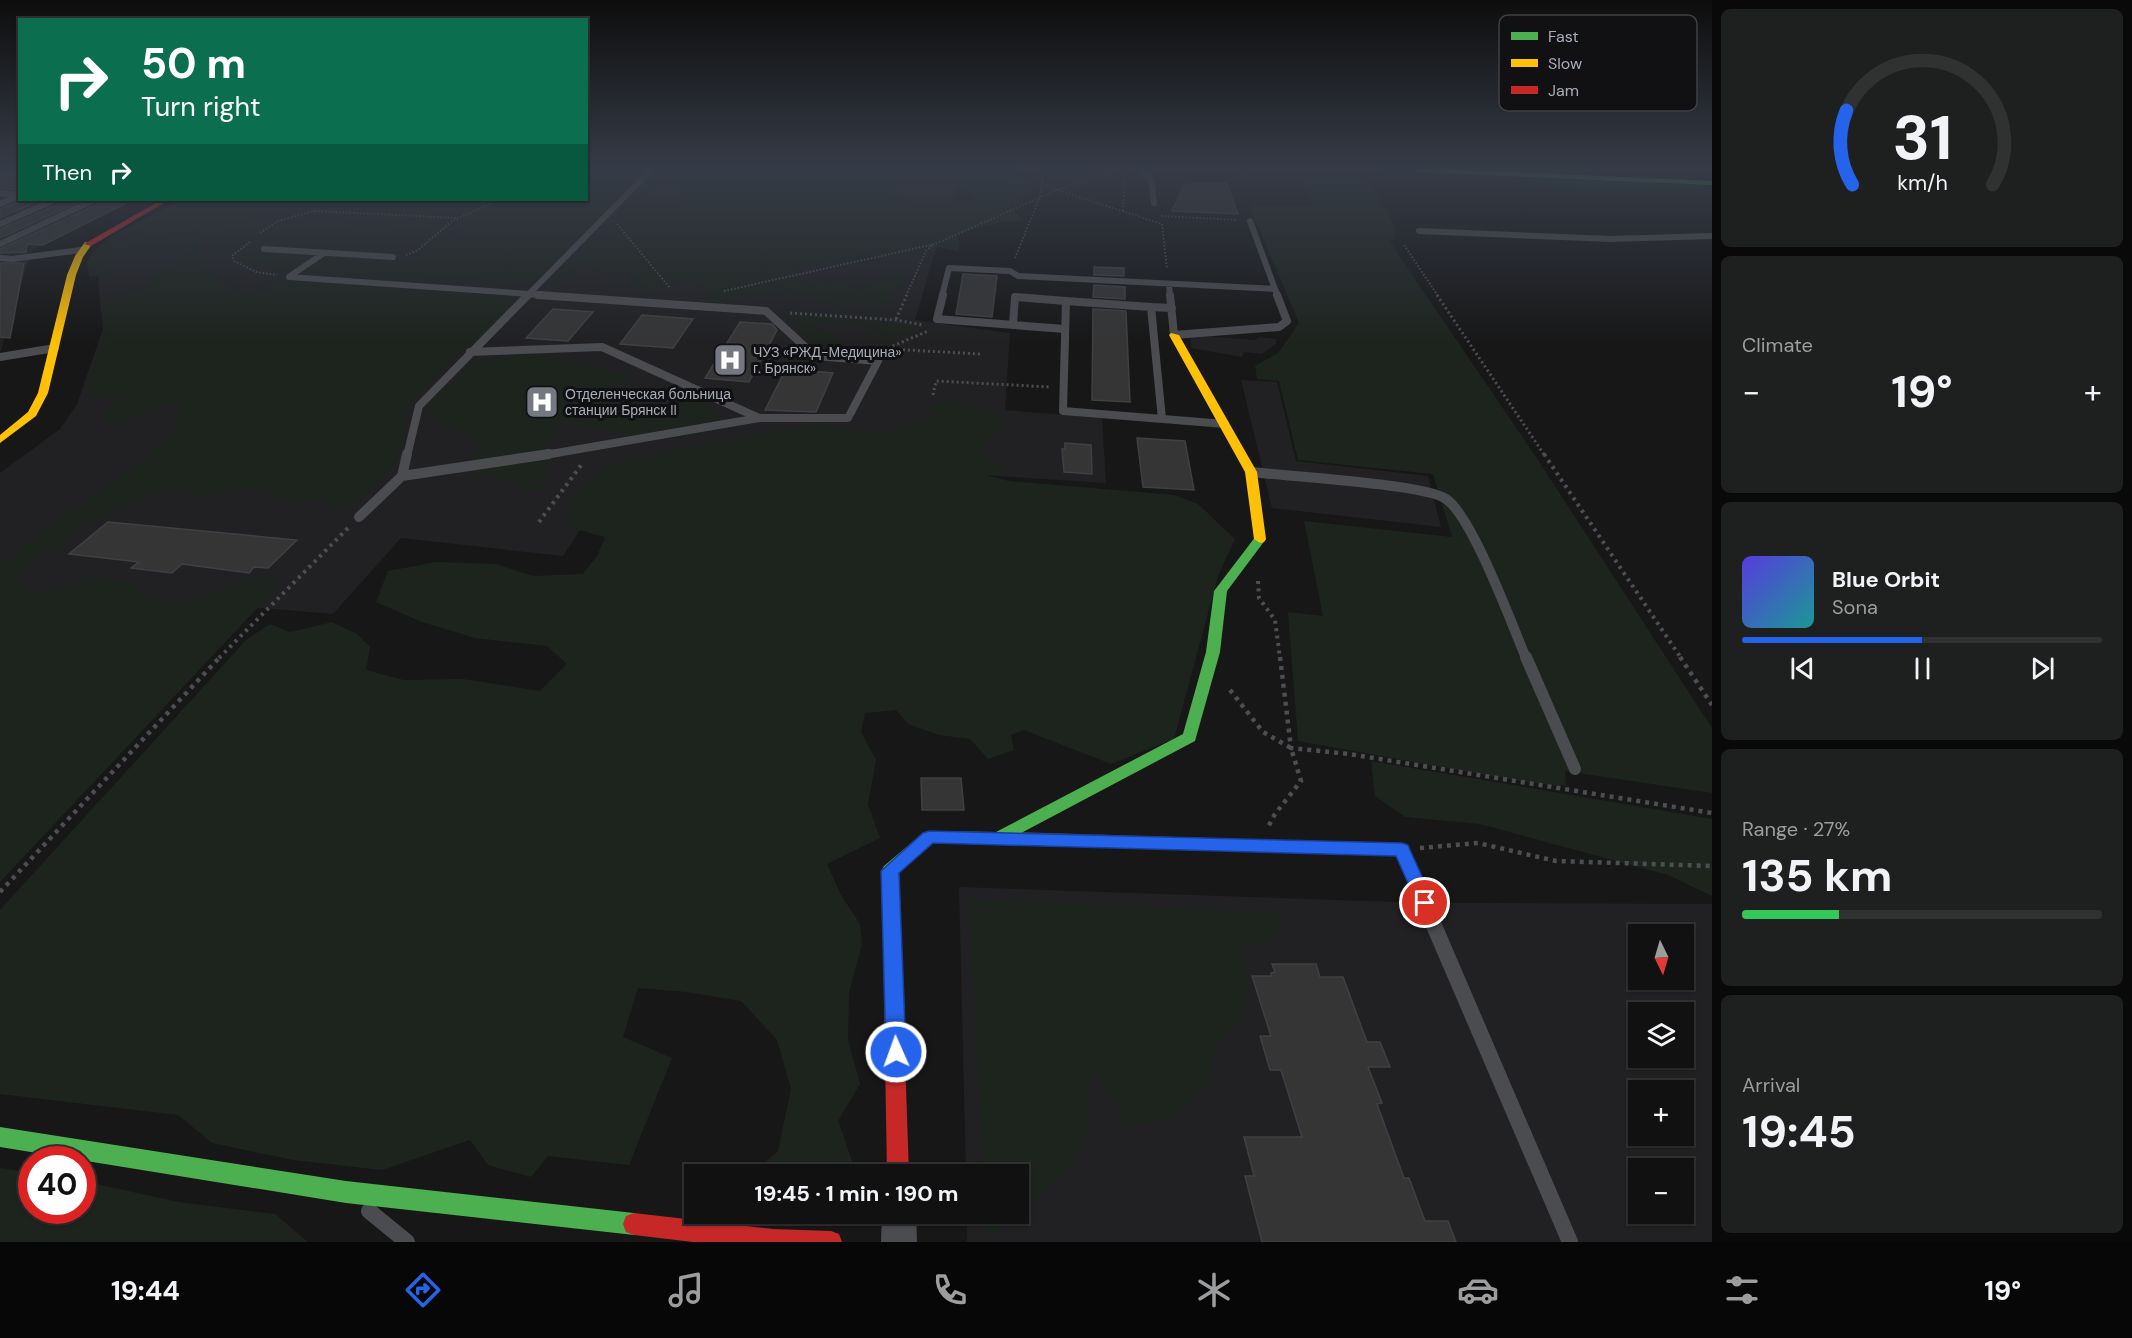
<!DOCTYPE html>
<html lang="en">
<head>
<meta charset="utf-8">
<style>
	body { margin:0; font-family:"DM Sans",sans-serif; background:#1e1f1f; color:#f1f3f6; height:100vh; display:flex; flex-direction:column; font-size:22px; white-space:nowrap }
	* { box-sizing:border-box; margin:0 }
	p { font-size:20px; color:#9c9d9f }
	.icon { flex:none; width:33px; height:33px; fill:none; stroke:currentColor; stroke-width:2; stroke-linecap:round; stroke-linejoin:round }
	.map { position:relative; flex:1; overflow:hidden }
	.side { display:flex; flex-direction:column; gap:9px; padding:9px; background:#090909; width:420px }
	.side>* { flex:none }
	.top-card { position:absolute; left:18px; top:18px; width:570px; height:183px; border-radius:0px; box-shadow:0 2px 4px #0004,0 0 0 2px #303131; background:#0b6e4f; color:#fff; overflow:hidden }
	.needle { width:39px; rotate:175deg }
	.controls { position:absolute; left:1628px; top:924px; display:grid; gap:12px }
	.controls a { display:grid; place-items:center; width:66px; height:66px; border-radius:0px; background:#111; box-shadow:0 2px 4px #0004,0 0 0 2px #303131; font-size:30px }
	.speed { position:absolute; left:18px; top:1146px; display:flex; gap:12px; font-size:30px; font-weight:700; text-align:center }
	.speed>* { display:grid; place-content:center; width:78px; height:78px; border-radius:50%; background:#111; box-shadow:0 2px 4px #0004,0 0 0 2px #303131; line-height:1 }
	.speed .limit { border:9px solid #d22; background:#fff; color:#111 }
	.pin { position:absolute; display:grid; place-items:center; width:51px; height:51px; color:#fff; margin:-26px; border:3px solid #fff; border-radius:50%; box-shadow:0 2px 6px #0007 }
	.me { position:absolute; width:66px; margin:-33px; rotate:358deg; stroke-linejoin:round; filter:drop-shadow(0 0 4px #0008) }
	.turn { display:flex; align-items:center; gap:21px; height:126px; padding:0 24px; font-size:27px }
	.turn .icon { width:78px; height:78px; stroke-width:2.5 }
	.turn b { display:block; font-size:42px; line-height:51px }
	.then { display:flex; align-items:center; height:57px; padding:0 24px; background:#0003; gap:12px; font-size:22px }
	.big { font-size:45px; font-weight:700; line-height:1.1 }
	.side .widget { flex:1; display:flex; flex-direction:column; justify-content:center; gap:9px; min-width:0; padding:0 21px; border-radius:9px; background:#1e1f1f }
	.side .dial { align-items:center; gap:0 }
	.dial svg { height:156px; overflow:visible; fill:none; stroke:#303131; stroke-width:7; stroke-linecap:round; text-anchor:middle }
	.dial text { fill:#f1f3f6; stroke:none }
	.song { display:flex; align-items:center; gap:18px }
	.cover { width:72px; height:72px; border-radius:9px; background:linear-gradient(135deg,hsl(250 70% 55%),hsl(180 70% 35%)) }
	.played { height:6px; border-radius:3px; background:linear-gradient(90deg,#2563eb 50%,#303131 50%) }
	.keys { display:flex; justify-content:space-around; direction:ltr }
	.heat { display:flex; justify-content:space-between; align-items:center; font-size:33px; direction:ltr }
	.charge { height:9px; border-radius:4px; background:linear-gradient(90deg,#34c759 27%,#303131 0) }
	.trip { position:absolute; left:684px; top:1164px; width:345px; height:60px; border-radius:0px; background:#111; box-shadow:0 2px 4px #0004,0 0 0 2px #303131; font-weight:700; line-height:60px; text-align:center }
	.menu { display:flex; height:96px; justify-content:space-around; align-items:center; background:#070707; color:#9c9d9f }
	.menu .icon { width:42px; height:42px }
	.menu .active { color:#2563eb }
	.menu b { font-size:27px; color:#f1f3f6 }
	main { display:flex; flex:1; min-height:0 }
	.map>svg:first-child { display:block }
	.built { fill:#212123; fill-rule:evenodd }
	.green { fill:#1d241e; fill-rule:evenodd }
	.building { fill:#353536; stroke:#3f4043; stroke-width:1.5 }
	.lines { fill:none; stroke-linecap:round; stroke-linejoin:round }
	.path-far3 { stroke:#4d4e52; stroke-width:2; stroke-dasharray:1.5 2; stroke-linecap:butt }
	.path-far2 { stroke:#4d4e52; stroke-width:3; stroke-dasharray:2 3; stroke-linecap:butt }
	.path-far1 { stroke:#4d4e52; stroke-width:4; stroke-dasharray:3 4.5; stroke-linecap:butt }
	.path { stroke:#4d4e52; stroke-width:4.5; stroke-dasharray:4 5; stroke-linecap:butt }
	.lane-far4 { stroke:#4b4c50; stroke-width:6 }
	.lane-far3 { stroke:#4b4c50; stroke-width:8 }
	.lane-far2 { stroke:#4b4c50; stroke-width:10 }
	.lane-far1 { stroke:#4b4c50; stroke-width:12 }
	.lane { stroke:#4b4c50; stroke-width:16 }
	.street { fill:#4b4c50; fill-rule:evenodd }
	.fast { fill:#4caf50; fill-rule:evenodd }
	.slow { fill:#ffc107; fill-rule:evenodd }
	.jam { fill:#c62828; fill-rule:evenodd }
	.route { fill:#2563eb; stroke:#184099; stroke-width:1.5 }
	.labels { text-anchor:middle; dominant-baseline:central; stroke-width:6; stroke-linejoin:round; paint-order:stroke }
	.far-poi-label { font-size:14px; fill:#a8adb8; stroke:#111113; text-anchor:start }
	.key { fill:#111113; stroke:#3e4045; stroke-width:1.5 }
	.key-label { font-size:16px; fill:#a8adb8 }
</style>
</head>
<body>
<main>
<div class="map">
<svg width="1712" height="1242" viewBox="0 0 1712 1242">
	<rect width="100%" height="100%" fill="#171717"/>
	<path class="built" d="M0 170H19L20 200H133L32 250 0 353Z
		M587 170H965L937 245 915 320 1010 333 1005 410 1102 418 1106 483 906 470 623 465 563 556 401 538 333 614 263 608 0 634V473L60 429 77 404 103 329 98 280 111 245 182 200H586Z
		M1191 335 1255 340 1259 337 1276 339V344L1262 354 1244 352 1242 357 1191 348Z
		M1241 380 1277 382 1296 461 1428 476 1441 527 1272 508Z
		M959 887 1425 903 1712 904V1242H967V1214H1018V1174H966ZM1638 934H1683V980H1638ZM1638 1012H1683V1058H1638ZM1638 1090H1683V1136H1638ZM1638 1168H1683V1214H1638Z"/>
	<path class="green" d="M587 170H648L537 282 293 274 239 260 246 252 414 259 434 242 472 220 459 213H438L434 221 425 223C409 212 391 226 374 230L368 226 343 222 351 218 357 210 302 206 258 213 240 225H219L191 233 171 234 161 225C136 230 104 249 109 278L89 276 87 262 93 252 110 237 180 200H586Z
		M655 170 682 173 693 170H1039L1037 173 1016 172 1013 177 1029 182 1022 188 1033 192 1030 196H1017L1024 201 1022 205H1008L1019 215 1021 221H1006L955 234 960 242 958 251 938 247 933 252 887 256 862 252 854 264 824 258 818 266 799 267 801 279 809 285C823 283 846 278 857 289L898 274 909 278 891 295 885 307 828 305 802 293 783 289 715 303 709 302 706 291 698 282H678L646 293 632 277 607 275 580 265 559 281 545 284 621 206 669 207 681 198 680 190C662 189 649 187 637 201L627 199ZM955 186 973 196V200L917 210 912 201 891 195 892 190C908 185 935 191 955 186Z
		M1384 172 1712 187V192L1386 177Z
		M1299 177 1369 181C1378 199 1395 217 1396 238L1390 242 1538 460 1712 728V793L1565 771 1566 786 1525 782 1298 741 1288 612 1323 616 1304 521 1452 537 1433 474 1298 460 1279 381 1257 379 1255 366 1278 353 1299 323 1249 205 1312 206Z
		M186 243H199L205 265 210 271 245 295 266 291 268 281H289L532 288 479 343 455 355 405 409 406 426 403 447 390 469 355 503 337 509C322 496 310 497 291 504 261 484 234 485 200 498L188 487 155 491 77 528 63 544 34 557 15 584 30 592 68 588 95 577 130 582 141 595 178 606 246 580 272 578 279 585 0 882V566L46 529 129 471 176 430 180 404 161 405 113 426 104 416 123 395 100 399 86 394 106 330 102 302 153 282 156 275 174 265 186 253 178 249Z
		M781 314 816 315 928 329 909 333 884 345 875 343 882 338 883 332 863 325 814 321V327C824 331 835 333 839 344L856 349C838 349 819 350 805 337 794 328 800 324 781 314Z
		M527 353 636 376 612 385 613 399H638L652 392 685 396 737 426 681 437 649 439 605 429H579L559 417 557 429 544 447 553 457 547 471 538 479 546 492 526 493 525 485 473 475V455L483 444 441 421 426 410 431 399 455 382 472 362Z
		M948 402 999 413 1005 422 986 444 981 456 991 462 1016 469 981 474 1009 481 1174 495 1198 504 1235 539 1218 576 1174 739 1111 764 1024 730 1011 735 1014 750 988 759 970 739 939 735 908 724 896 710 865 713 861 732 876 760 868 804 880 838 827 864 841 895 860 924 862 944 849 993 848 1039 860 1084 838 1121 856 1172 853 1174H751L778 1151 791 1089 777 1040 741 1001 687 992 638 988 623 1037 672 1058 629 1165 548 1156 531 1177 488 1165 470 1140 382 1170 293 1160 212 1143 178 1115 0 1094V910L247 639 270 624 290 632 332 622 357 634 370 647 366 670 404 680 463 679 540 691 567 664 547 646 475 638 422 622 376 602 388 571 436 562 496 564 533 576 583 574 597 556 605 537 571 528 567 517 574 496 596 475 627 459 816 423C834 424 856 432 871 433 893 434 915 425 934 415L927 404Z
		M1371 761 1712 819V896L1668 875 1480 824 1405 817 1375 796Z
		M970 899 1282 913 1277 939 1241 948 1248 987 1241 1018 1214 1051 1207 1089 1164 1121 1128 1126 1091 1062 1088 1126 1073 1162 1019 1212 1018 1174H983Z
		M0 1168 31 1173 32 1210H82L83 1181 178 1202 275 1214 308 1242H0Z
		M985 1214H1017L987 1240Z"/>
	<path class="building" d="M0 178 20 180V190L0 188Z
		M1198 183H1227L1238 214 1172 211 1184 185Z
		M23 200H41L0 218V209Z
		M63 200H83L0 238V229L57 205Z
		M99 200H132L43 245 27 244 26 252 0 253V249L96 205Z
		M0 263H24L10 338 0 337Z
		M1094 267 1124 268V276L1094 275Z
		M963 274 997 276 992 317 956 314Z
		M1094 285 1125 287V299L1093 297Z
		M553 309 593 312 568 341 526 338Z
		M1093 309 1126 311 1130 402 1092 400Z
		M642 315 693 319 673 348 620 344Z
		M740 322 772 324 777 330 749 382 705 378Z
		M786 369 833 373 816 412 765 410Z
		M1137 438 1185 441 1194 490 1143 487Z
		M1065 443 1091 445 1092 474 1064 472 1062 449H1065Z
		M108 522 297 540 268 568 254 567 249 573 182 564 172 573 131 568 139 562 69 554Z
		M921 778H961L964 810H922Z
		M1272 964H1316L1320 977H1343L1367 1042H1380L1390 1067H1368L1382 1103 1377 1104 1404 1178H1409L1425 1221H1448L1456 1242H1262L1245 1176H1254L1244 1137H1302L1281 1070H1270L1260 1036H1271L1252 976H1271V973L1275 972Z"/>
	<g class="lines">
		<path class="path-far3" d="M1043 170 1042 183 1057 190 1162 224 1167 269
			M1243 170 1245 179
			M1042 173 1085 174 1113 170
			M1123 211 1125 171
			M1161 216 1237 220
			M617 224 670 288
			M260 233 278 221 314 211 458 218
			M250 242 232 256 234 261 256 272 277 275
			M1404 245 1438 296
			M406 255 418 250 452 221 499 200
			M1015 258 1040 197 1042 183
			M724 291 935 244 1057 190 1120 170
			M906 296 926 251 934 244"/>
		<path class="path-far2" d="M1437 295 1545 456
			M790 313 896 320 923 325
			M896 319 907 295
			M888 348 928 331
			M888 349 980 354
			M933 395 936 381 1050 387"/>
		<path class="path-far1" d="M1544 454 1681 658
			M539 522 582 464
			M1258 581 1259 598 1275 620 1280 658
			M219 658 348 528"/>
		<path class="path" d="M1280 657 1291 748 1349 754 1712 813
			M1680 657 1712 705
			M1230 690 1263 732 1291 748 1301 781 1275 814 1267 829
			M1420 848 1478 843 1556 861 1712 866
			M0 892 220 657"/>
		<path class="lane-far4" d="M1140 170 1151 178 1154 203
			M0 173 20 174
			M0 193 19 195
			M0 204 20 195
			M1250 221 1275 289
			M0 224 55 200
			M1419 231 1610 239 1712 236
			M0 244 94 200
			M264 249 393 257
			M0 258 12 259 81 250
			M290 276 324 253
			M289 277 559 296
			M1169 284 1170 296
			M527 296 651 170
			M942 296 949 268 1010 271 1018 276 1275 289 1278 296"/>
		<path class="lane-far3" d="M943 295 937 319 1065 329
			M1170 295 1174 335 1279 327 1287 321 1277 295
			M1151 307 1066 301 1063 411 1225 424
			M1013 325 1015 297 1066 301
			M470 352 602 347 759 418H848L878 361 815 356 766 311 538 295
			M0 357 55 348
			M1162 419 1151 307 1172 308
			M407 456 419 406 528 295
			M539 456 759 418"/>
		<path class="lane-far2" d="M1251 472C1284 476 1426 484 1446 499 1472 516 1512 625 1526 658
			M402 476 549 454
			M359 517 402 476 407 454"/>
		<path class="lane-far1" d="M1526 657 1575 769
			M1016 838 1402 850 1430 915"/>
		<path class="lane" d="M1429 914 1570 1242
			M369 1211 407 1242"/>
		<path class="street" d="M882 1214H916L917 1242H881Z"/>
		<path class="fast" d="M1415 170H1468L1712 181V185L1418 172Z
			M1260 535 1266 539 1227 591 1220 652 1195 741 1004 842 998 844 933 843 899 873 901 940 898 945 892 947 886 945 883 940 881 871 884 866 923 833 929 831 996 832 1183 734 1206 652 1214 591 1256 536Z
			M0 1127 346 1181 634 1213 642 1216 645 1224 642 1232 634 1235 346 1203 0 1147Z"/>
		<path class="slow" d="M85 242 92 244 83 257 76 275 48 393 36 416 0 443V435L28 412 38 393 67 275 75 256Z
			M1171 333 1179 335 1257 472 1266 539 1264 542 1260 543 1254 539 1245 472 1169 335Z"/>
		<path class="jam" d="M161 200H169L91 246 84 244Z
			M892 933 898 935 901 940 909 1174H887L883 940 886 935Z
			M634 1213 773 1229 831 1231 839 1234 842 1242H693L634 1235 626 1232 623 1224 626 1216Z"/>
	</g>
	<linearGradient id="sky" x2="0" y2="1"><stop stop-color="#0d0d0d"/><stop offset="0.49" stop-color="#363c47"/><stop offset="1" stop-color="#363c47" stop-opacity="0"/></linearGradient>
	<rect width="1712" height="344" fill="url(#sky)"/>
	<path class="route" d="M929 831 1402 843 1408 845 1410 850 1434 903 1431 908H1419L1396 856 933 843 899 873 906 1052 903 1059 896 1061 889 1059 886 1052 881 871 923 833Z"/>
	<defs>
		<g id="hospital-square" transform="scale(1.725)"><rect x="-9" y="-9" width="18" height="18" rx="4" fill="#757880" stroke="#111113"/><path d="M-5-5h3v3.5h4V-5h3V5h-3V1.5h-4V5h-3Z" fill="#fff"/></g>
	</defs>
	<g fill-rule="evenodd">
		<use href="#hospital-square" x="730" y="360"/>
		<use href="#hospital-square" x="542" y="402"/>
	</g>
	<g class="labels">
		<g class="far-poi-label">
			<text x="753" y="352">ЧУЗ «РЖД-Медицина»<tspan x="753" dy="16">г. Брянск»</tspan></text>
			<text x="565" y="394">Отделенческая больница<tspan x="565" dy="16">станции Брянск II</tspan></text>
		</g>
	</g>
	<rect x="1499" y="15" width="198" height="96" rx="9" class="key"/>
	<rect x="1511" y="32" width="27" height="8" fill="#4caf50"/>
	<rect x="1511" y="59" width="27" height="8" fill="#ffc107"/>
	<rect x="1511" y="86" width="27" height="8" fill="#c62828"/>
	<g class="key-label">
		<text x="1548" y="42">Fast</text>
		<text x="1548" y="69">Slow</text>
		<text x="1548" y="96">Jam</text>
	</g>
</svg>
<div class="controls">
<a><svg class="needle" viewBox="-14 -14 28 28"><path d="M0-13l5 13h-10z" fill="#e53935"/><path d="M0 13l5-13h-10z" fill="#9c9d9f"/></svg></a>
<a><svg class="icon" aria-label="layers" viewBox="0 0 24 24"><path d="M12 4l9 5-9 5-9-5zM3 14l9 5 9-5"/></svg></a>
<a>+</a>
<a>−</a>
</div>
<div class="speed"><div class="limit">40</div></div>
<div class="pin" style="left:1425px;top:903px;background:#d93025"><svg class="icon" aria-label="arrive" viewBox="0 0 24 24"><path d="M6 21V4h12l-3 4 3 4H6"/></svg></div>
<svg class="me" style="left:896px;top:1052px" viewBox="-20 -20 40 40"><circle r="17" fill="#2563eb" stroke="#fff" stroke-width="3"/><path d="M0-11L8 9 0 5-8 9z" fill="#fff"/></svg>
<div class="trip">19:45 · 1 min · 190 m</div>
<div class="top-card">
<div class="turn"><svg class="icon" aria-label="right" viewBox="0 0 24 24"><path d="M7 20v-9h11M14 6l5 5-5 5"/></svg><div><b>50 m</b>Turn right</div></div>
<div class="then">Then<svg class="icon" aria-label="right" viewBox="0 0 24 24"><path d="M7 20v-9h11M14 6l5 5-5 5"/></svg></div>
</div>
</div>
<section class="side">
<div class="widget dial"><svg viewBox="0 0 100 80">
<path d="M14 69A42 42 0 1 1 86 69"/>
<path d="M14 69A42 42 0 0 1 11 31" stroke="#2563eb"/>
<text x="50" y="56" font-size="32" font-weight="700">31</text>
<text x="50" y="72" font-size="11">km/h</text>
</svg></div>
<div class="widget"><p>Climate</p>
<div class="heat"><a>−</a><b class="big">19°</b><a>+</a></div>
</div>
<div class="widget">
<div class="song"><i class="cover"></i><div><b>Blue Orbit</b><p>Sona</p></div></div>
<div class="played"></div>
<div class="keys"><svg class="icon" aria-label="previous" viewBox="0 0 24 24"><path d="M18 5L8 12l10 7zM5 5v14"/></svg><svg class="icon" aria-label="pause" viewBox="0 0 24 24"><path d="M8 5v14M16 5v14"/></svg><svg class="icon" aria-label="next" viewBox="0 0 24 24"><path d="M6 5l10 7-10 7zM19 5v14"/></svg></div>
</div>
<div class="widget"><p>Range · 27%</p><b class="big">135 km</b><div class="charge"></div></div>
<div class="widget"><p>Arrival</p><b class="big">19:45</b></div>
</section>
</main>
<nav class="menu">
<b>19:44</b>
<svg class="icon active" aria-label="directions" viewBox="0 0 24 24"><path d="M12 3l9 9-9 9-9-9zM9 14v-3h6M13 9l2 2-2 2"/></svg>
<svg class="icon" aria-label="music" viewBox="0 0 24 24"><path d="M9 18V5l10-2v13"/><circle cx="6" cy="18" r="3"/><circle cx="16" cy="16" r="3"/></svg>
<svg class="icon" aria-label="phone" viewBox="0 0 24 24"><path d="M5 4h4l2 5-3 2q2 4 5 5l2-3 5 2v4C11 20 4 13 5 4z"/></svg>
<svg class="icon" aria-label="climate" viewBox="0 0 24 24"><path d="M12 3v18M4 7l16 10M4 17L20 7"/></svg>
<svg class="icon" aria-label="car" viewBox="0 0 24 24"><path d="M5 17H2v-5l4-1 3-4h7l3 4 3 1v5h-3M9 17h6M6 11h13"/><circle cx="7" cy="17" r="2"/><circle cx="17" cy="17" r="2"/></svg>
<svg class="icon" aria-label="filters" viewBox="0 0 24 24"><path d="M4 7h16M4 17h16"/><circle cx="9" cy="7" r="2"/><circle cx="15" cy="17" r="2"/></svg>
<b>19°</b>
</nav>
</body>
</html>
